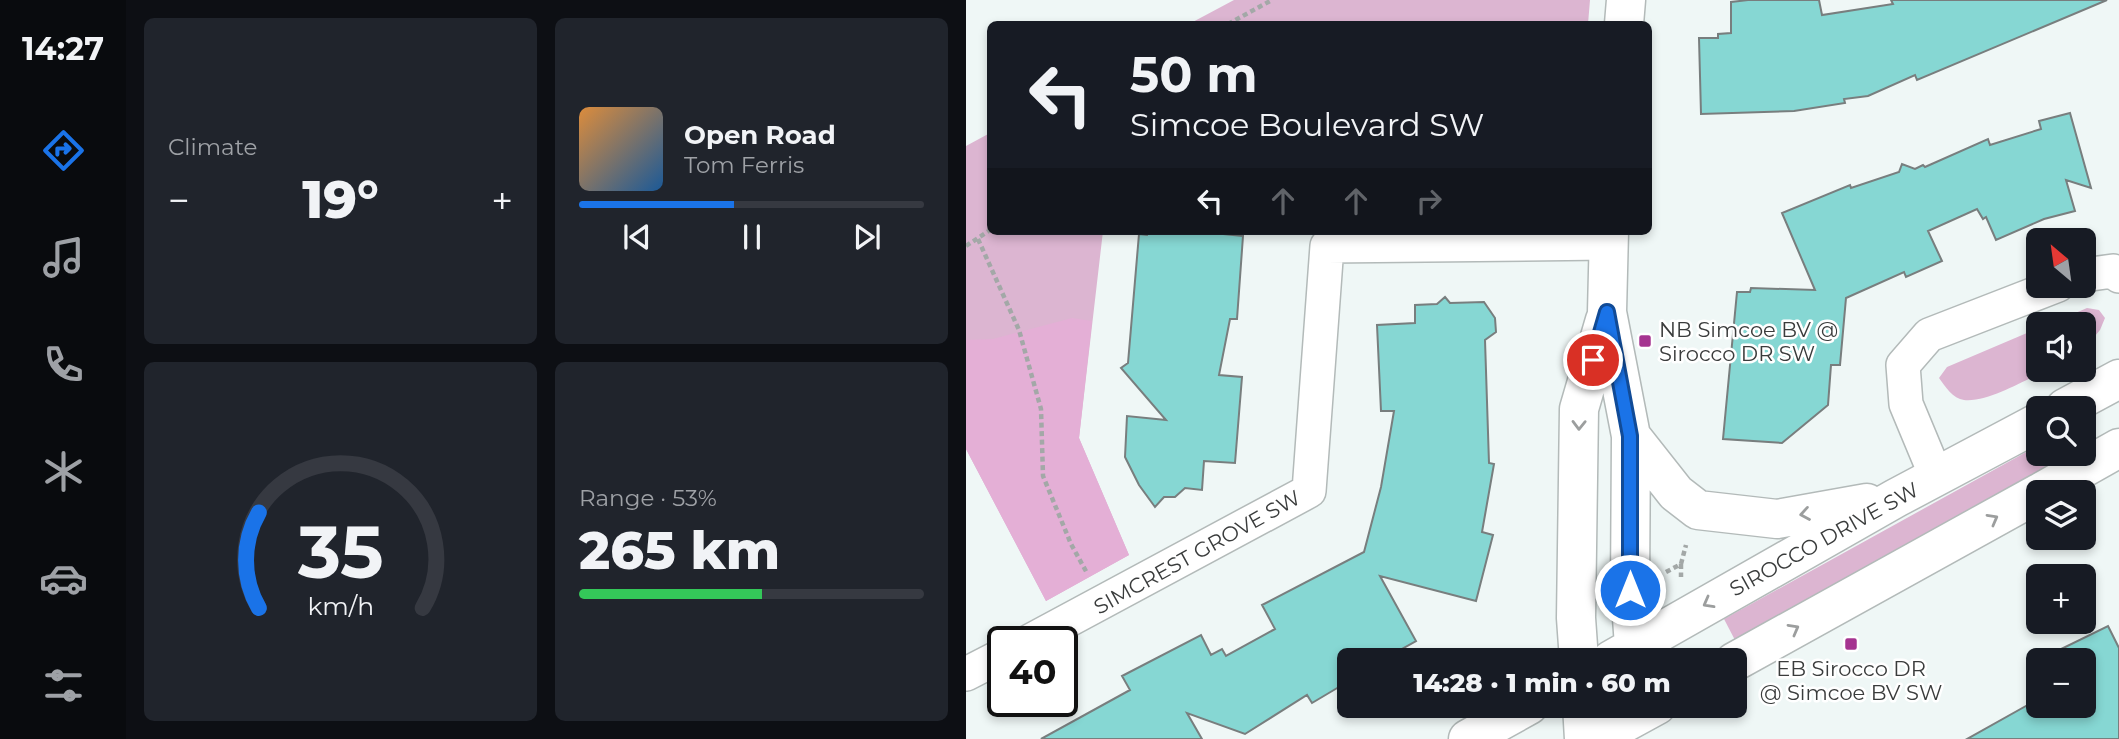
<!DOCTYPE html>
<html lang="en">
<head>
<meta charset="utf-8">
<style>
	body { margin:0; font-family:Montserrat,sans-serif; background:#20242c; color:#f1f3f6; height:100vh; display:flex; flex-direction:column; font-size:26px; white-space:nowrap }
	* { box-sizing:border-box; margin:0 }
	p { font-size:23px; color:#9ea1a6 }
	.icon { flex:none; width:38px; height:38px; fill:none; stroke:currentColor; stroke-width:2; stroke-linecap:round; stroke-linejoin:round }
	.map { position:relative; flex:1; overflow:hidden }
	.drawer { display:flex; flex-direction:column; gap:18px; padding:18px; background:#0d0f14; width:840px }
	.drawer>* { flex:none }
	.hud { position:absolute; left:21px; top:21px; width:665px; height:214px; border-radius:10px; box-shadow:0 4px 10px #0003; background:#171b24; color:#f1f3f6; overflow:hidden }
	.needle { width:46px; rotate:331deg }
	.tools { position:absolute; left:1060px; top:228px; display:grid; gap:14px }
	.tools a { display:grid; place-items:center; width:70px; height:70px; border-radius:10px; background:#171b24; box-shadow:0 4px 10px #0003; font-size:35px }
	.speed { position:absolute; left:21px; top:626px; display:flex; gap:14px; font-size:35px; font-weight:700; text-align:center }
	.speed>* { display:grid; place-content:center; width:91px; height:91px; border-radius:50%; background:#171b24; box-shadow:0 4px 10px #0003; line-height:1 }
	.speed .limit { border:4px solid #111; border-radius:10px; background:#fff; color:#111 }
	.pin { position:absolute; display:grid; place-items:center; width:60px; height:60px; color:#fff; margin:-30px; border:4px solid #fff; border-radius:50%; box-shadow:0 2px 7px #0007 }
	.me { position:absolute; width:77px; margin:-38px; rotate:0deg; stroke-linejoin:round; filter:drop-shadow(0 0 5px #0008) }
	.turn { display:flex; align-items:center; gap:24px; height:147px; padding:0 28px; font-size:32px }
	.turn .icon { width:91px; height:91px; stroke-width:2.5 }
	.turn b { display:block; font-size:49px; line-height:60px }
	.lanes { display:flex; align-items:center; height:66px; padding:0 28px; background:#0003; justify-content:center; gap:35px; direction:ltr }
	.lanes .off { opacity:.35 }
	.big { font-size:52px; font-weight:800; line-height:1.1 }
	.drawer .card { flex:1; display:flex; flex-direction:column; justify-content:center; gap:10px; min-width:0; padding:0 24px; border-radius:10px; background:#20242c }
	.drawer .dial { align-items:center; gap:0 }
	.dial svg { height:182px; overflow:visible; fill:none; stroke:#363941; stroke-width:7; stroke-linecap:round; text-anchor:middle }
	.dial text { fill:#f1f3f6; stroke:none }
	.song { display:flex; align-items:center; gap:21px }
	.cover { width:84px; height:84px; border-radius:10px; background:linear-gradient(135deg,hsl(30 70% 55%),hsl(210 70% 35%)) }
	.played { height:7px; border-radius:4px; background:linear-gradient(90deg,#1a73e8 45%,#363941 45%) }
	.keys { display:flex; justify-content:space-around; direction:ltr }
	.heat { display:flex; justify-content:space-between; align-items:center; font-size:38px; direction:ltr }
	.charge { height:10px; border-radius:5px; background:linear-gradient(90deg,#34c759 53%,#363941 0) }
	.drawer .tiles { flex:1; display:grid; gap:18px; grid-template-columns:repeat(2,1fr) }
	.trip { position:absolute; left:371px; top:648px; width:410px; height:70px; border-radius:10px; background:#171b24; box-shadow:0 4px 10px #0003; font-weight:800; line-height:70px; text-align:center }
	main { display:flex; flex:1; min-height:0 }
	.tab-bar { display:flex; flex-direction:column; width:126px; justify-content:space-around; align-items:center; background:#090b0e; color:#9ea1a6 }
	.tab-bar .icon { width:49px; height:49px }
	.tab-bar .on { color:#1a73e8 }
	.tab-bar b { font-size:32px; color:#f1f3f6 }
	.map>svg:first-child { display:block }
	.green { fill:#dcb5d1 }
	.forest { fill:#e4afd6 }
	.building { fill:#86d7d3; stroke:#787e7e; stroke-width:2 }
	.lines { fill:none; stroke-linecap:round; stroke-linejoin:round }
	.minor-casing { stroke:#b3bab9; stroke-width:36 }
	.tertiary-casing { stroke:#b3bab9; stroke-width:41 }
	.path { stroke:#a3a8a7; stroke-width:4.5; stroke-dasharray:5 3.5; stroke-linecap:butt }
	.minor { stroke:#fff; stroke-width:33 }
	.tertiary { stroke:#fff; stroke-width:38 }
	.oneway { stroke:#9c9e9e }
	.route-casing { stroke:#114b97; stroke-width:18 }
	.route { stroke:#1a73e8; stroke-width:12 }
	.poi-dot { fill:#a53490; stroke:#fff; stroke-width:2.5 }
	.labels { text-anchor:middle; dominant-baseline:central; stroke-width:5; stroke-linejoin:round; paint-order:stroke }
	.poi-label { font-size:21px; fill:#3a3c3c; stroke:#fff; text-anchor:start }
	.street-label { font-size:21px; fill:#3a3c3c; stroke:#fff }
</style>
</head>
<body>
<main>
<nav class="tab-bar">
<b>14:27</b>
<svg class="icon on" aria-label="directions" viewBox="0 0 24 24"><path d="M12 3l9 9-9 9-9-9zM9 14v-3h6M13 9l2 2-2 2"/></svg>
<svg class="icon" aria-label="music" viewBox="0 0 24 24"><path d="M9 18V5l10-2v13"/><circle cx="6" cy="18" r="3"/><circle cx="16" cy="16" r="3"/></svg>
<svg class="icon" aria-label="phone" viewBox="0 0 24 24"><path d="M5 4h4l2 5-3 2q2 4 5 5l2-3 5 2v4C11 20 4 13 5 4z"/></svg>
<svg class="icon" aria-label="climate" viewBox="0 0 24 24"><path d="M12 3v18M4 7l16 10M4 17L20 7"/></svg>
<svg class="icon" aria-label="car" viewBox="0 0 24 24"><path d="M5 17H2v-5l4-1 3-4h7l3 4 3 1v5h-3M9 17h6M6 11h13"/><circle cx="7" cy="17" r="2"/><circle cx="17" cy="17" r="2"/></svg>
<svg class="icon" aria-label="filters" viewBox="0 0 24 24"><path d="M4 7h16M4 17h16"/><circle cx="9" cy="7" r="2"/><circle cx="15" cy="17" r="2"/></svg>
</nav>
<section class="drawer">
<div class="tiles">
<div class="card"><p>Climate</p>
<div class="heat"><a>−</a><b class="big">19°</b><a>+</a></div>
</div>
<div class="card">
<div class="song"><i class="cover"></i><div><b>Open Road</b><p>Tom Ferris</p></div></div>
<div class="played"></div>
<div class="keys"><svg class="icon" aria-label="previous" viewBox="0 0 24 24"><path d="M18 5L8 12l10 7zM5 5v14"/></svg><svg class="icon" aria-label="pause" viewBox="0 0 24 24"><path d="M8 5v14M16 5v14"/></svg><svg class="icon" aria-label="next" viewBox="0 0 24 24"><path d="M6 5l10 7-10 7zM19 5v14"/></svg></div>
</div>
<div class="card dial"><svg viewBox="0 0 100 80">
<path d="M14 69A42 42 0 1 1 86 69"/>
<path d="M14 69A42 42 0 0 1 14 27" stroke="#1a73e8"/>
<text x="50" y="56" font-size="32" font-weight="700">35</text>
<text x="50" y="72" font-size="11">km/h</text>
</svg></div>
<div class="card"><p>Range · 53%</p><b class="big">265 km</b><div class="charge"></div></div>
</div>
</section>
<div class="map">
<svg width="1153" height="739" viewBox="0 0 1153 739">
	<rect width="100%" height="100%" fill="#eff7f6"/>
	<path class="green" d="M268 0H624L622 24H223Z
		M24 133V231H137L113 438 163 555 80 601 0 449V146Z
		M1121 308 1133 310 1139 318 1134 330 1118 349V324H1084Z
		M1073 328V362L1067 377C1047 386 1020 402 998 400 987 399 979 386 973 378L981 367Z
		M1073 445V453H1117L771 644 758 619Z"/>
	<path class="forest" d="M106 318 126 321 113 438 163 555 80 601 0 449V340L27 339Z"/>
	<path class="building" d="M782 0H853L856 15 927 4 925 0H1141L951 80 949 75 902 96 878 99 879 103 828 111 735 114 733 38H752V34L765 33V2Z
		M1104 113 1125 188 1100 180 1109 211 1078 219 1030 240 1020 217 1017 219 1011 209 962 231 976 261 940 277 938 272 880 298 874 365H865L862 405 816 443 757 439 771 292H784L785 288 849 290 816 213 884 185 885 188 933 172 936 164 949 169 957 165 959 167 1022 139 1024 145 1075 129 1073 121Z
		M182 231H258V234L277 236 271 319H264L253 375 276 377 269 463 238 461 236 490 219 488 209 497H198L189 507 173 485 159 457 161 416 200 420 155 368 162 363 173 234 181 235Z
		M479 297 484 303 518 302 529 318 530 332 519 340 523 463 528 464 516 532 527 535 510 601 414 576 450 641 416 660H383V681L346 703 341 695 279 734 221 713 236 739H75L164 690 156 676 235 635 245 655 256 649 260 656 309 629 296 605 398 552 415 487 428 411H415L411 325 449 323V305L471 304Z
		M1142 626 1153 648V739H1001L1067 702 1062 694 1073 689V705H1118V660H1093L1089 652Z"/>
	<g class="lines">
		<g class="minor-casing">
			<path id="minor" d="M1118 275 1147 271 1153 276
				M970 476 940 404 937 365 963 335 1092 285
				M62 642 343 491 361 246 642 243
				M0 674 37 655"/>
		</g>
		<g class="tertiary-casing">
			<path id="tertiary" d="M658 24 660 0
				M643 231 641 312 665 436 664 590 669 660
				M1099 408 1153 379
				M665 436 710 493 732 510 811 519 901 503
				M1075 492 1153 448
				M613 660 610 618 613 409 639 320
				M645 660 930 498 1073 422
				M768 662 1073 493
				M616 705 618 739
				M502 739 563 705
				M629 739 691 705"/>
		</g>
		<path class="path" d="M262 24 306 0
			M12 239 53 330 75 409 77 476 105 544 121 573
			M0 246 24 230
			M715 564 720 545
			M700 572 715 564V577"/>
		<use href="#minor" class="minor"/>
		<use href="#tertiary" class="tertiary"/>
	</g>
	<defs><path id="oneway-chevron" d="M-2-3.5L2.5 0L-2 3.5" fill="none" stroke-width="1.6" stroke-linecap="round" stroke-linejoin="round" transform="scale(1.75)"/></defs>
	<g class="oneway">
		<use href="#oneway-chevron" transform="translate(613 425) rotate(91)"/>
		<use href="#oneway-chevron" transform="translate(839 514) rotate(170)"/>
		<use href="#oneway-chevron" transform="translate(1027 519) rotate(-29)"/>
		<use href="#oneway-chevron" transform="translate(742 603) rotate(151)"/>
		<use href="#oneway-chevron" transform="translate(828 629) rotate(-29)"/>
	</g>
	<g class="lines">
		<g class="route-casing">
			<path id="route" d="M627 360 641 312 664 436V590"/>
		</g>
		<use href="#route" class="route"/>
	</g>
	<g class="poi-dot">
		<rect x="672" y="334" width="14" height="14" rx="3.5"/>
		<rect x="878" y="637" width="14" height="14" rx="3.5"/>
	</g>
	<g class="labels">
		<g class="poi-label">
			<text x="693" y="329">NB Simcoe BV @<tspan x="693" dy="24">Sirocco DR SW</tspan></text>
			<text x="885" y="668" text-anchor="middle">EB Sirocco DR<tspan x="885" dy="24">@ Simcoe BV SW</tspan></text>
		</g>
		<g class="street-label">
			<text transform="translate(858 539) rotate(-29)">SIROCCO DRIVE SW</text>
			<text transform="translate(231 552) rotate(-29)">SIMCREST GROVE SW</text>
		</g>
	</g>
</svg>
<div class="tools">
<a><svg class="needle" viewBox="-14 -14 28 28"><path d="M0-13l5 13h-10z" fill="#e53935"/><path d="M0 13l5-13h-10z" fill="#9ea1a6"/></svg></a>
<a><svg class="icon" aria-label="sound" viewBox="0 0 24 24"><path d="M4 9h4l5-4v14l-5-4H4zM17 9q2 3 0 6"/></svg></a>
<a><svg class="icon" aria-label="search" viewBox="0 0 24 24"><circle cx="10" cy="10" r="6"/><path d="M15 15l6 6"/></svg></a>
<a><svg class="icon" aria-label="layers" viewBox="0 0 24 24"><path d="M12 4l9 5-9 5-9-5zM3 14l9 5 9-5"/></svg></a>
<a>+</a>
<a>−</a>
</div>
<div class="speed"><div class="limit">40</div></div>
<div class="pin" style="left:627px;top:360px;background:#d93025"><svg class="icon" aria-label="arrive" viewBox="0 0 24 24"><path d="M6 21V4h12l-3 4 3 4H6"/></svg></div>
<svg class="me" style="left:664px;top:590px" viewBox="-20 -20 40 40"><circle r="17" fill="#1a73e8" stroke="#fff" stroke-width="3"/><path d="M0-11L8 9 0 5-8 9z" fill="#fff"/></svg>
<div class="trip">14:28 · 1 min · 60 m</div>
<div class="hud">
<div class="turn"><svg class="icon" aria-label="left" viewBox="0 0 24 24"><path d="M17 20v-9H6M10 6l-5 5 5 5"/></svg><div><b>50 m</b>Simcoe Boulevard SW</div></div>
<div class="lanes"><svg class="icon" aria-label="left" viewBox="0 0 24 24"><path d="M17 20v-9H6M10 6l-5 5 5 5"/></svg><svg class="icon off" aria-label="ahead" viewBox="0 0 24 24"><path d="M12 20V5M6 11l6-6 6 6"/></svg><svg class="icon off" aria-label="ahead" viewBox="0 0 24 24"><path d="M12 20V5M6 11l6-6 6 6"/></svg><svg class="icon off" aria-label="right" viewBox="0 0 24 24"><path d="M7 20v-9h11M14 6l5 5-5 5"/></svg></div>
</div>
</div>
</main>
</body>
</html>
